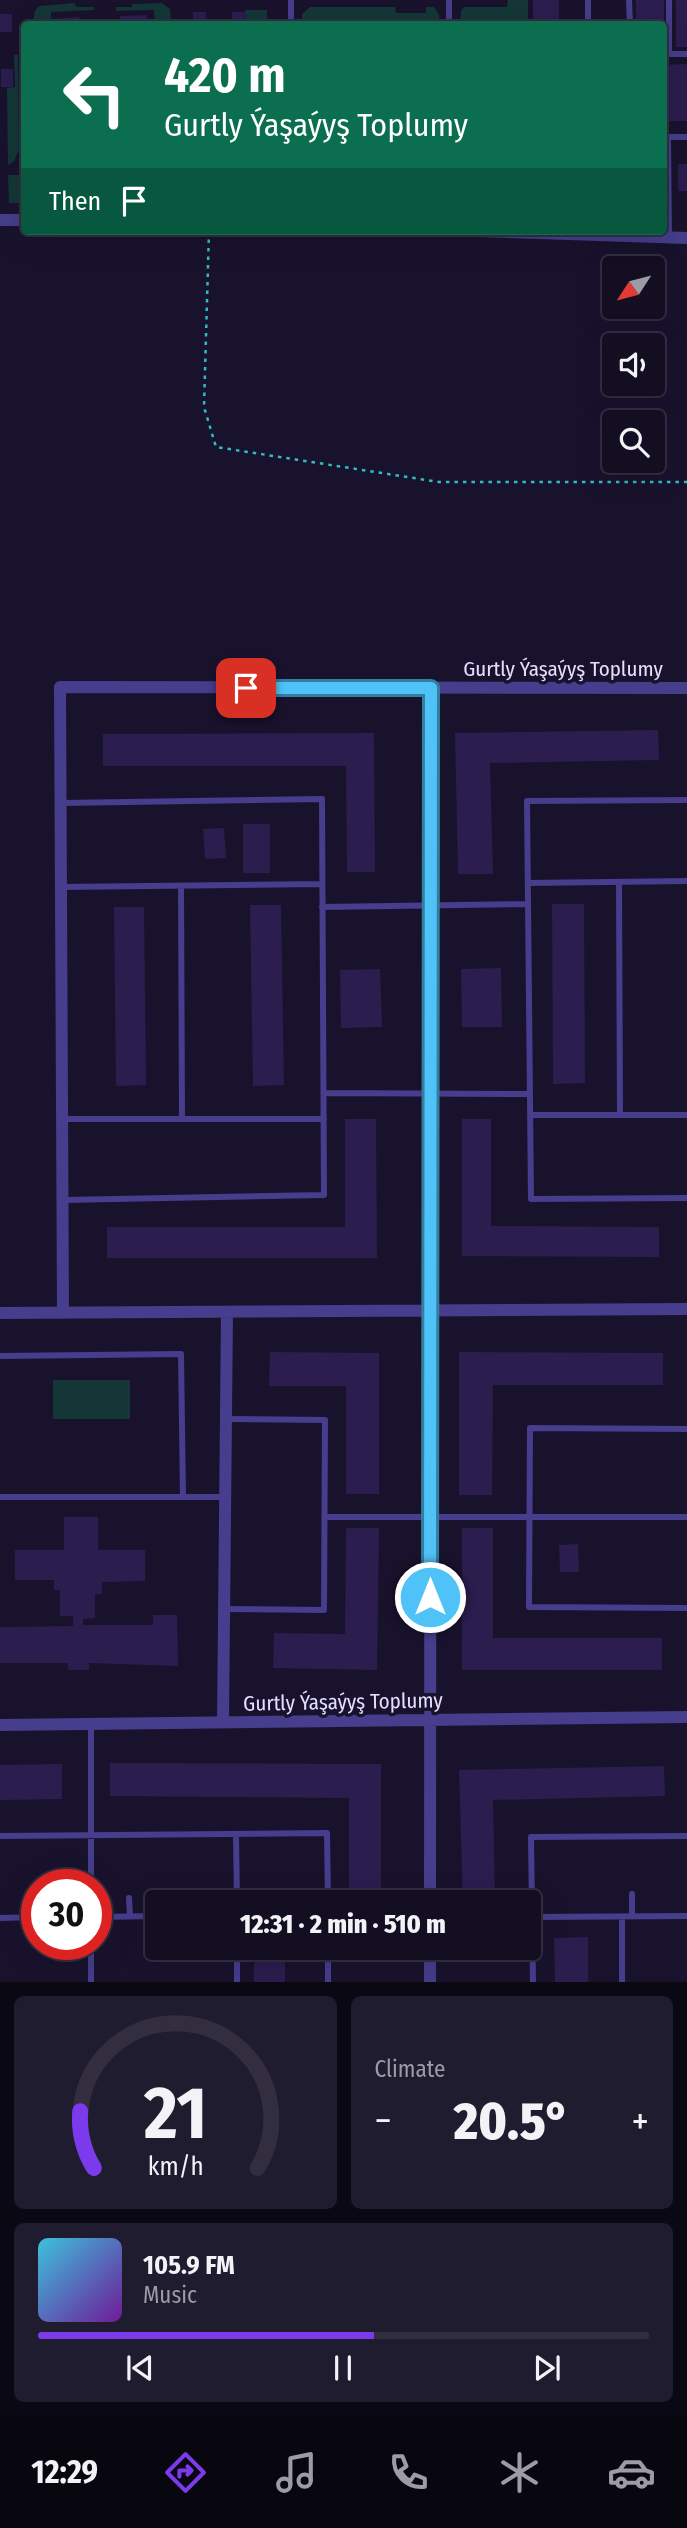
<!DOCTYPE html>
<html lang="en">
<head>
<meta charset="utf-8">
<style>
	body { margin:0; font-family:"Fira Sans Condensed",sans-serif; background:#201c2f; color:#f1f3f6; height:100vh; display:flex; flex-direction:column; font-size:26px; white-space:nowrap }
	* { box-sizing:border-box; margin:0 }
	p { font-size:23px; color:#9d9ca5 }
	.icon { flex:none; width:38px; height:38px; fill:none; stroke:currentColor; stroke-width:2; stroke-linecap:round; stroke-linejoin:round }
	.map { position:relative; height:1982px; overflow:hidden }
	.sheet { display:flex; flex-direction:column; gap:14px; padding:14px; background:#0a0813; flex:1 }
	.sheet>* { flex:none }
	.top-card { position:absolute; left:21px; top:21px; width:646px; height:214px; border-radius:7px; box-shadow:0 7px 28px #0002,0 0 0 2px #322e40; background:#0b6e4f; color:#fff; overflow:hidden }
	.needle { width:46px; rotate:234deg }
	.controls { position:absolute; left:602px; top:256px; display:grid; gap:14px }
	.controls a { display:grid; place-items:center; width:63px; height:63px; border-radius:7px; background:#130e22; box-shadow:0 7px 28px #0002,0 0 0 2px #322e40; font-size:35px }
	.speed { position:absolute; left:21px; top:1869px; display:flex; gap:14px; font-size:35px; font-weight:700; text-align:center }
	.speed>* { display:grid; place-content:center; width:91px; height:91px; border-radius:50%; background:#130e22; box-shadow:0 7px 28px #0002,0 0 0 2px #322e40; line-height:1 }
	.speed .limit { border:10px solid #d22; background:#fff; color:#111 }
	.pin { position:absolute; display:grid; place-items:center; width:60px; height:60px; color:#fff; margin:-30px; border-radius:14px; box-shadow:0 4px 10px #0006 }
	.me { position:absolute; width:77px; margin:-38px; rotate:0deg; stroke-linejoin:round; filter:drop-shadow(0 0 5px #0008) }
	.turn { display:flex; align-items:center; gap:24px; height:147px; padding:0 28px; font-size:32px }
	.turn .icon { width:91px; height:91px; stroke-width:2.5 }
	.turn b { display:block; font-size:49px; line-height:60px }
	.then { display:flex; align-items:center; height:66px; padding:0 28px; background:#0003; gap:14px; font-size:26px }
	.big { font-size:52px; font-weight:800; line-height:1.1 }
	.sheet .widget { flex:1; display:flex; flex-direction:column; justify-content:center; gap:10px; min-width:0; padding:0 24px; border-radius:10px; background:#201c2f }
	.sheet .dial { align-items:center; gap:0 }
	.dial svg { height:182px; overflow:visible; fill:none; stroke:#322e40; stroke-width:7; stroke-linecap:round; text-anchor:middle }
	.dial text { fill:#f1f3f6; stroke:none }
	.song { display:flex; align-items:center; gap:21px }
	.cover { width:84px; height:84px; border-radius:10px; background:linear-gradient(135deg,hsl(190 70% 55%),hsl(280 70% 35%)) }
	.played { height:7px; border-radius:4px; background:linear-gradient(90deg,#7c3aed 55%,#322e40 55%) }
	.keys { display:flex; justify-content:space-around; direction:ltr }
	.heat { display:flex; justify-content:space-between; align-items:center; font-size:38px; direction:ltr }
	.sheet .tiles { flex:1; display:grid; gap:14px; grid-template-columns:1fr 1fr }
	.widget:last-child { grid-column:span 2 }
	.trip { position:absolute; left:145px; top:1890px; width:396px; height:70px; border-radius:7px; background:#130e22; box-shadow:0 7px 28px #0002,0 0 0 2px #322e40; font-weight:800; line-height:70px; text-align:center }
	.menu { display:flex; height:112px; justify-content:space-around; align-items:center; background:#08060e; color:#9d9ca5 }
	.menu .icon { width:49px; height:49px }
	.menu .selected { color:#7c3aed }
	.menu b { font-size:32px; color:#f1f3f6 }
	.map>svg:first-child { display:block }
	.green { fill:#143637 }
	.building { fill:#2b1d4e }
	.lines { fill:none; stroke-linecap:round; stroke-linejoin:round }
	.path { stroke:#30bdc1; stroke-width:2.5; stroke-dasharray:3.5 5; stroke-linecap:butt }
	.lane { stroke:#463d8c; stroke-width:6 }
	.street { stroke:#463d8c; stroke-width:12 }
	.route-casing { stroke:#337fa1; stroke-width:18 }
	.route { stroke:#4fc3f7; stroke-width:12 }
	.labels { text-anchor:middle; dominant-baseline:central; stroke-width:7; stroke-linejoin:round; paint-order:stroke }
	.street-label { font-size:21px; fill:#e4deff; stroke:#19122d }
</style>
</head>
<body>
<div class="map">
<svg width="687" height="1982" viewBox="0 0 687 1982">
	<rect width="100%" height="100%" fill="#19122d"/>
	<path class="green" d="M508 0H528V24H460L461 11 464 7H507Z
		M75 3 76 7H94V10L51 12V22L33 23 35 11 39 6Z
		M162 3 170 9 171 22 155 23 154 10 116 11V7H132V4Z
		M310 7H395L396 13H426V7H434L439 14 440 24H302V14Z
		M245 10H267V24H246Z
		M14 55H18L19 150 14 161 8 165 7 88 15 87Z
		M8 175H24V203H9Z
		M53 1380H130V1419H53Z"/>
	<path class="building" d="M533 0H559V24H533Z
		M636 0H664V24H636Z
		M676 0H687V47H676Z
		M193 12H206V24H193Z
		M232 12H245V24H232Z
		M0 14H12V32H0Z
		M147 15V24H120V16Z
		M79 17 80 24H52V19Z
		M687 64V121H663V65Z
		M1 69H13V87H1Z
		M678 164H687V191H678Z
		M658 730 659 760 490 763 493 874H458L455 733Z
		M374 733 375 872H347L346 766H103V734Z
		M243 824H270V873H243Z
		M224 828 226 858 205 859 203 829Z
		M552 904H584L585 1083 553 1084Z
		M250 905H281L284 1085 253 1086Z
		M114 907H144L146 1085 116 1086Z
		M501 968 502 1027H462L461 969Z
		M380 969 382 1027 341 1028 340 970Z
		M345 1119H376L377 1258H107V1227H345Z
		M462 1119H491V1226L659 1227V1257L462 1256Z
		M270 1352 379 1353V1494H346V1386H269Z
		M459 1352 663 1353V1385H493L492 1495H459Z
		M64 1517H98V1550H145V1581L102 1582V1594H95V1618L83 1619V1625H153V1615H177L178 1666 89 1663V1670H68V1663H0V1627L73 1626V1616H60V1590H54V1580H15V1550H64Z
		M346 1528H379L377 1670 273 1668 274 1633 345 1634Z
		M462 1528H493V1638H662V1670H462Z
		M578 1544 579 1572H560L559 1545Z
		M110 1763 381 1764V1902H349V1798L110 1796Z
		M62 1764V1799L0 1800V1765Z
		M664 1766 665 1796 493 1800 495 1902H463L459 1770Z
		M588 1937V1982H555L554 1938Z
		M254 1948H285V1982H254Z"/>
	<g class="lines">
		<path class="path" d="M209 231 204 407 216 447 439 482H687"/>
		<path class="lane" d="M291 0V24
			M449 0V24
			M588 0V24
			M629 0 630 24
			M669 0V54
			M663 54H687
			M663 137H687
			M668 137 669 237
			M687 800 527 801 531 1199 687 1198
			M61 803 322 799 324 1195 63 1200
			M619 882 620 1115
			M528 883 687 881
			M181 886 182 1119
			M61 887 322 884
			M322 907 528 904
			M324 1093 530 1094
			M530 1115H687
			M63 1119H324
			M0 1356 181 1354 183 1497
			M687 1429 530 1428 529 1607 687 1608
			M0 1497H225
			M325 1517H687
			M224 1609 324 1610 325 1420 226 1419
			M91 1724V1885
			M236 1835 237 1902
			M0 1836 327 1833 328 1902
			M129 1898 130 1916
			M197 1898V1902
			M632 1916V1894
			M96 1917 158 1916
			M532 1917 687 1916
			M0 1918 37 1917
			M237 1948V1982
			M328 1948V1982
			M91 1982V1944
			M533 1982 531 1837 687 1836
			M622 1982V1917"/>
		<path class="street" d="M0 220H24
			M478 231 687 238
			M0 1313 687 1309
			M63 1313 60 687 687 688
			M223 1722 227 1312
			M0 1725 687 1717
			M430 1902 431 688
			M430 1982V1948"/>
	</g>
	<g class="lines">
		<g class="route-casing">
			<path id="route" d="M246 688H431L430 1597"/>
		</g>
		<use href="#route" class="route"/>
	</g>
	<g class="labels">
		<g class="street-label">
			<text x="563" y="669">Gurtly Ýaşaýyş Toplumy</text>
			<text transform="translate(343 1702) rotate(-1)">Gurtly Ýaşaýyş Toplumy</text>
		</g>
	</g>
</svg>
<div class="controls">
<a><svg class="needle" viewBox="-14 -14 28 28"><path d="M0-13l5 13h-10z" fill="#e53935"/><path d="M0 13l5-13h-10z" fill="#9d9ca5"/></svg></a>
<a><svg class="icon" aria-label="sound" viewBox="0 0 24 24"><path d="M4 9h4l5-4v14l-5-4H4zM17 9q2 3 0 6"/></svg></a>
<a><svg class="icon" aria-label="search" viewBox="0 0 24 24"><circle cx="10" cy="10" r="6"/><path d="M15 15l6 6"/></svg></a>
</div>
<div class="speed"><div class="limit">30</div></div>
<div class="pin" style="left:246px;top:688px;background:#d93025"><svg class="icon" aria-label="arrive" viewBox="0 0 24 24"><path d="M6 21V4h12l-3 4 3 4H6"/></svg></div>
<svg class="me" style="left:430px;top:1597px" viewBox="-20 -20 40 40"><circle r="17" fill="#4fc3f7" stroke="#fff" stroke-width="3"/><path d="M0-11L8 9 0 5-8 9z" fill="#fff"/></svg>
<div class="trip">12:31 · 2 min · 510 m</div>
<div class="top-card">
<div class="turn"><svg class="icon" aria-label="left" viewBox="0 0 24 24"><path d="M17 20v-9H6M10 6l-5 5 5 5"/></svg><div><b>420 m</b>Gurtly Ýaşaýyş Toplumy</div></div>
<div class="then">Then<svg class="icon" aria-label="arrive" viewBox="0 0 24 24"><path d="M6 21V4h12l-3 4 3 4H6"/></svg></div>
</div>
</div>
<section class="sheet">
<div class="tiles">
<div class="widget dial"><svg viewBox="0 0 100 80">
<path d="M14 69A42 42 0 1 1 86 69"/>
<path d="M14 69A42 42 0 0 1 8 44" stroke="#7c3aed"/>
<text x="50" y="56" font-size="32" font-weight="700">21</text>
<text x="50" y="72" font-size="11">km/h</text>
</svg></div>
<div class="widget"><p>Climate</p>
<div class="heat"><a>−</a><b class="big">20.5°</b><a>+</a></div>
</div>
<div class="widget">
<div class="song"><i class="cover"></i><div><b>105.9 FM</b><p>Music</p></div></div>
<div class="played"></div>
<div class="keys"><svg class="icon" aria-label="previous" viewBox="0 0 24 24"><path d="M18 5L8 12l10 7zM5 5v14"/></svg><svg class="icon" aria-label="pause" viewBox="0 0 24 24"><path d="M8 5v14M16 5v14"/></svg><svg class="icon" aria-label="next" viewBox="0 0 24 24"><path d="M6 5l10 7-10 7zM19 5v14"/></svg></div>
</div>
</div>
</section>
<nav class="menu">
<b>12:29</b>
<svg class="icon selected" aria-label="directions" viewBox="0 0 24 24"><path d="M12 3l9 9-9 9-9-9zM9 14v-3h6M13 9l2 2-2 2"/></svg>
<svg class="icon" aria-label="music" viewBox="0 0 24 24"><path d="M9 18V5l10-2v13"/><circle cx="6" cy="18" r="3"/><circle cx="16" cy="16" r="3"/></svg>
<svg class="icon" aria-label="phone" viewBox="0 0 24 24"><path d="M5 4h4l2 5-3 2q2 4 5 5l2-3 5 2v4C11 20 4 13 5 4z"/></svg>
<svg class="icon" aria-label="climate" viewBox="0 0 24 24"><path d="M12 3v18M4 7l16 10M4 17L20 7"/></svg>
<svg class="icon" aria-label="car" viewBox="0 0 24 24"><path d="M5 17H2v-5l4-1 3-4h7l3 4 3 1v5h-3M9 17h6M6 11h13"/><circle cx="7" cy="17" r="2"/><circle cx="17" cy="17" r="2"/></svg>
</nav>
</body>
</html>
